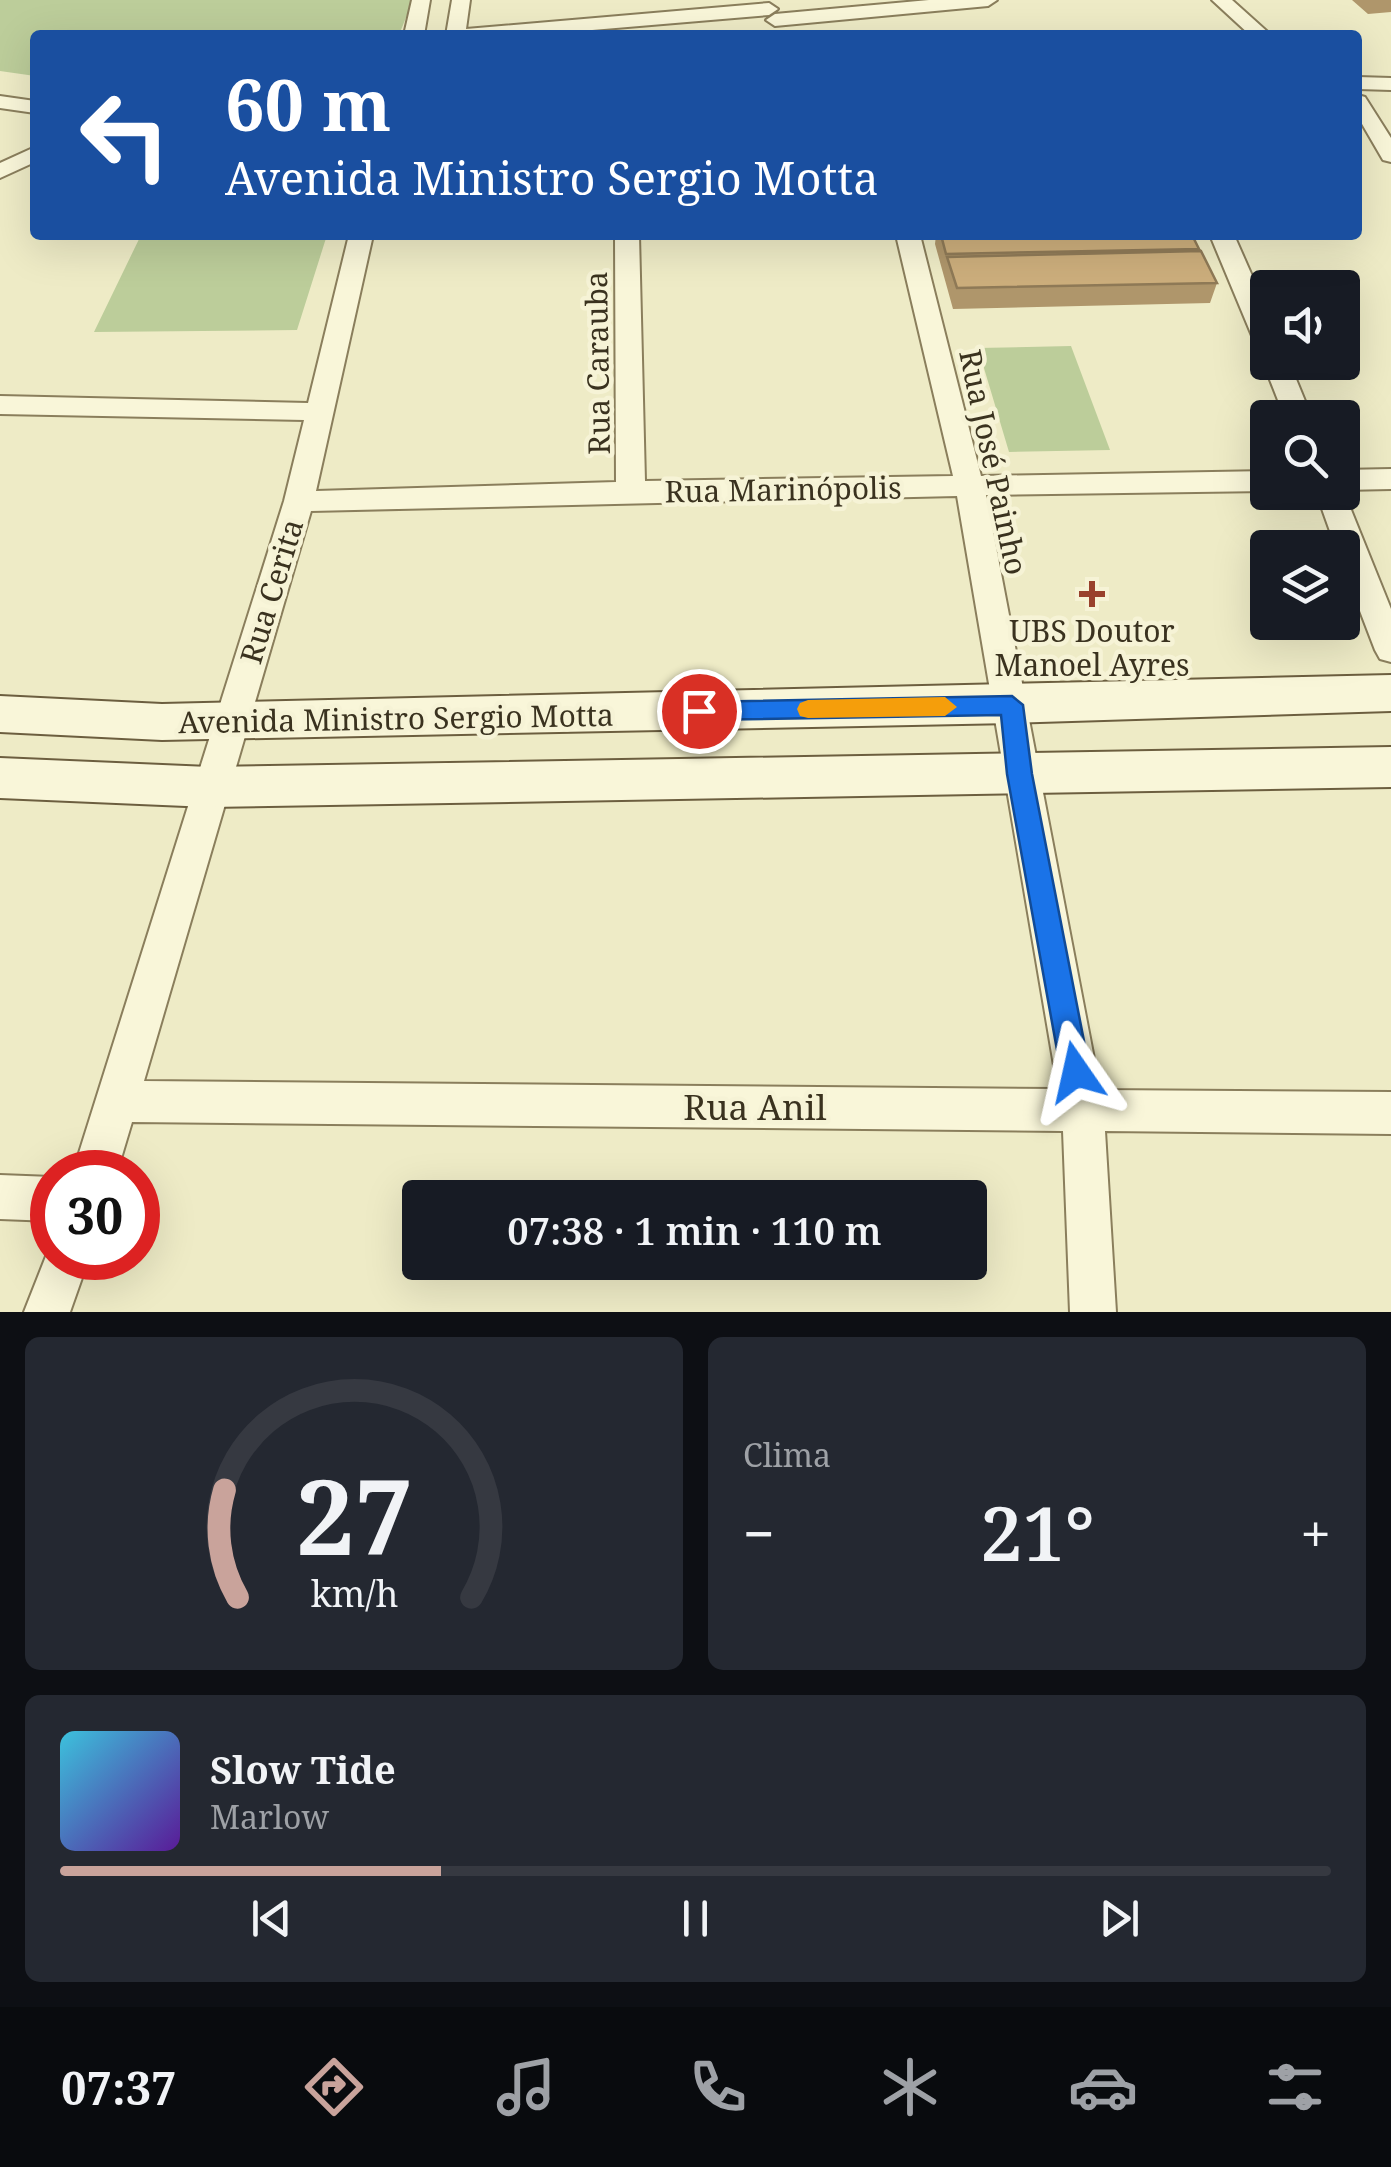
<!DOCTYPE html>
<html lang="pt">
<head>
<meta charset="utf-8">
<style>
	body { margin:0; font-family:"Noto Serif",serif; background:#242831; color:#f1f3f6; height:100vh; display:flex; flex-direction:column; font-size:38px; white-space:nowrap }
	* { box-sizing:border-box; margin:0 }
	p { font-size:32px; color:#9ea1a6 }
	.icon { flex:none; width:55px; height:55px; fill:none; stroke:currentColor; stroke-width:2; stroke-linecap:round; stroke-linejoin:round }
	.map { position:relative; height:1312px; overflow:hidden }
	.sheet { display:flex; flex-direction:column; gap:25px; padding:25px; background:#0d0f14; flex:1 }
	.sheet>* { flex:none }
	.hud { position:absolute; left:30px; top:30px; width:1332px; height:210px; border-radius:10px; box-shadow:0 10px 40px #0002; background:#1a4fa0; color:#fff; overflow:hidden }
	.controls { position:absolute; left:1250px; top:270px; display:grid; gap:20px }
	.controls a { display:grid; place-items:center; width:110px; height:110px; border-radius:10px; background:#171b24; box-shadow:0 10px 40px #0002; font-size:50px }
	.speed { position:absolute; left:30px; top:1150px; display:flex; gap:20px; font-size:50px; font-weight:700; text-align:center }
	.speed>* { display:grid; place-content:center; width:130px; height:130px; border-radius:50%; background:#171b24; box-shadow:0 10px 40px #0002; line-height:1 }
	.speed .limit { border:15px solid #d22; background:#fff; color:#111 }
	.pin { position:absolute; display:grid; place-items:center; width:85px; height:85px; color:#fff; margin:-42px; border:5px solid #fff; border-radius:50%; box-shadow:0 2px 10px #0007 }
	.me { position:absolute; width:110px; margin:-55px; rotate:349deg; stroke-linejoin:round; filter:drop-shadow(0 0 8px #0008) }
	.turn { display:flex; align-items:center; gap:35px; height:210px; padding:0 30px; font-size:45px }
	.turn .icon { width:130px; height:130px; stroke-width:2.5 }
	.turn b { display:block; font-size:70px; line-height:85px }
	.big { font-size:75px; font-weight:600; line-height:1.1 }
	.sheet .widget { flex:1; display:flex; flex-direction:column; justify-content:center; gap:15px; min-width:0; padding:0 35px; border-radius:15px; background:#242831 }
	.sheet .dial { align-items:center; gap:0 }
	.dial svg { height:260px; overflow:visible; fill:none; stroke:#363941; stroke-width:7; stroke-linecap:round; text-anchor:middle }
	.dial text { fill:#f1f3f6; stroke:none }
	.song { display:flex; align-items:center; gap:30px }
	.cover { width:120px; height:120px; border-radius:15px; background:linear-gradient(135deg,hsl(190 70% 55%),hsl(270 70% 35%)) }
	.played { height:10px; border-radius:5px; background:linear-gradient(90deg,#c9a39b 30%,#363941 30%) }
	.keys { display:flex; justify-content:space-around; direction:ltr }
	.heat { display:flex; justify-content:space-between; align-items:center; font-size:55px; direction:ltr }
	.sheet .tiles { flex:1; display:grid; gap:25px; grid-template-columns:1fr 1fr }
	.widget:last-child { grid-column:span 2 }
	.trip { position:absolute; left:402px; top:1180px; width:585px; height:100px; border-radius:10px; background:#171b24; box-shadow:0 10px 40px #0002; font-weight:600; line-height:100px; text-align:center }
	.menu { display:flex; height:160px; justify-content:space-around; align-items:center; background:#090b0e; color:#9ea1a6 }
	.menu .icon { width:70px; height:70px }
	.menu .selected { color:#c9a39b }
	.menu b { font-size:45px; color:#f1f3f6 }
	.map>svg:first-child { display:block }
	.green { fill:#bccd9a }
	.lines { fill:none; stroke-linecap:round; stroke-linejoin:round }
	.street-casing { stroke:#8a7e5c; stroke-width:4 }
	.secondary-casing { stroke:#6c5e3f; stroke-width:4 }
	.street { fill:#f9f6d9; fill-rule:evenodd }
	.secondary { fill:#f9f6d9; fill-rule:evenodd }
	.wall { fill:#af966b }
	.building { fill:#ccae7c; stroke:#8f7a57; stroke-width:2.5 }
	.route { fill:#1a73e8; stroke:#114b97; stroke-width:2.5 }
	.slow { fill:#f59e0b }
	.poi-dot { fill:#99412c; stroke:#f6f3d6; stroke-width:4 }
	.labels { text-anchor:middle; dominant-baseline:central; stroke-width:9; stroke-linejoin:round; paint-order:stroke }
	.street-label { font-size:30px; fill:#3a321f; stroke:#f6f3d6 }
	.poi-label { font-size:30px; fill:#3a321f; stroke:#f6f3d6 }
	.near-street-label { font-size:35px; fill:#3a321f; stroke:#f6f3d6 }
</style>
</head>
<body>
<div class="map">
<svg width="1391" height="1312" viewBox="0 0 1391 1312">
	<rect width="100%" height="100%" fill="#eeebc6"/>
	<path class="green" d="M0 0H413L399 35H35V76L0 71Z
		M141 235H327L297 330 94 332Z
		M1071 346 1110 450 1009 452 978 348Z"/>
	<g class="lines">
		<g class="street-casing">
			<path id="street" d="M412 0H430L424 35H404Z
				M452 0H470L466 29 769 3 778 9 769 15 533 35H446Z
				M929 0H997L988 6 775 26 766 20 775 14Z
				M1212 0H1232L1271 35H1250Z
				M1358 77 1391 78V90L1358 89Z
				M1358 95 1365 97 1391 138V162L1383 160 1358 117Z
				M0 96 35 101V113L0 108Z
				M35 147V162L0 178V163Z
				M349 235H373L316 491 616 482 615 235H639L645 481 953 476 896 235H920L981 476 1268 471V491L986 495 1100 1090 1391 1092V1134L1105 1131 1116 1312H1070L1063 1131 132 1122 117 1172H73L284 501 304 420 0 414V396L308 403ZM957 496 1058 1089 144 1081 311 511Z
				M1210 235H1234L1268 312V351L1255 343Z
				M1268 356V362H1289L1312 418H1285L1263 362Z
				M1391 469V489L1343 490 1391 609V662L1380 659 1375 650 1342 564V548H1336L1316 492H1342V470Z
				M0 1175 52 1177V1221L0 1219Z
				M52 1241V1258H89L70 1312H24Z"/>
		</g>
		<g class="secondary-casing">
			<path id="secondary" d="M1391 675V711L1012 723 162 740 0 732V696L162 704Z
				M1391 747V787L209 807 0 798V758L209 767Z"/>
		</g>
		<use href="#street" class="street"/>
		<use href="#secondary" class="secondary"/>
	</g>
	<path class="wall" d="M1352 0H1391V12L1368 14Z
		M936 235H1192L1199 249 1198 251 1217 283 1210 303 953 309 935 244Z"/>
	<path class="building" d="M941 235H1192L1199 249 946 254Z
		M1201 251 1217 283 957 288 947 257Z"/>
	<path class="route" d="M1012 696 1023 705 1032 774 1090 1072 1086 1082 1076 1086 1065 1082 1061 1072 1007 774 1001 715 699 720 691 718 687 711 691 705 699 702Z"/>
	<path class="slow" d="M945 697 957 707 945 716 808 718 800 716 797 709 800 703 808 700Z"/>
	<path class="poi-dot" d="M1087 579h10v10h10v10h-10v10h-10v-10h-10v-10h10z"/>
	<g class="labels">
		<g class="street-label">
			<text transform="translate(597 363) rotate(-91)">Rua Carauba</text>
			<text transform="translate(994 462) rotate(78)">Rua José Painho</text>
			<text transform="translate(783 489) rotate(-1)">Rua Marinópolis</text>
			<text transform="translate(271 591) rotate(-73)">Rua Cerita</text>
			<text transform="translate(396 718) rotate(-1)">Avenida Ministro Sergio Motta</text>
		</g>
		<g class="poi-label">
			<text x="1092" y="630">UBS Doutor<tspan x="1092" dy="34">Manoel Ayres</tspan></text>
		</g>
		<g class="near-street-label">
			<text x="755" y="1106">Rua Anil</text>
		</g>
	</g>
</svg>
<div class="controls">
<a><svg class="icon" aria-label="sound" viewBox="0 0 24 24"><path d="M4 9h4l5-4v14l-5-4H4zM17 9q2 3 0 6"/></svg></a>
<a><svg class="icon" aria-label="search" viewBox="0 0 24 24"><circle cx="10" cy="10" r="6"/><path d="M15 15l6 6"/></svg></a>
<a><svg class="icon" aria-label="layers" viewBox="0 0 24 24"><path d="M12 4l9 5-9 5-9-5zM3 14l9 5 9-5"/></svg></a>
</div>
<div class="speed"><div class="limit">30</div></div>
<div class="pin" style="left:699px;top:711px;background:#d93025"><svg class="icon" aria-label="arrive" viewBox="0 0 24 24"><path d="M6 21V4h12l-3 4 3 4H6"/></svg></div>
<svg class="me" style="left:1076px;top:1072px" viewBox="-20 -20 40 40"><path d="M0-17L14 15 0 8-14 15z" fill="#1a73e8" stroke="#fff" stroke-width="4"/></svg>
<div class="trip">07:38 · 1 min · 110 m</div>
<div class="hud">
<div class="turn"><svg class="icon" aria-label="left" viewBox="0 0 24 24"><path d="M17 20v-9H6M10 6l-5 5 5 5"/></svg><div><b>60 m</b>Avenida Ministro Sergio Motta</div></div>
</div>
</div>
<section class="sheet">
<div class="tiles">
<div class="widget dial"><svg viewBox="0 0 100 80">
<path d="M14 69A42 42 0 1 1 86 69"/>
<path d="M14 69A42 42 0 0 1 10 36" stroke="#c9a39b"/>
<text x="50" y="56" font-size="32" font-weight="700">27</text>
<text x="50" y="72" font-size="11">km/h</text>
</svg></div>
<div class="widget"><p>Clima</p>
<div class="heat"><a>−</a><b class="big">21°</b><a>+</a></div>
</div>
<div class="widget">
<div class="song"><i class="cover"></i><div><b>Slow Tide</b><p>Marlow</p></div></div>
<div class="played"></div>
<div class="keys"><svg class="icon" aria-label="previous" viewBox="0 0 24 24"><path d="M18 5L8 12l10 7zM5 5v14"/></svg><svg class="icon" aria-label="pause" viewBox="0 0 24 24"><path d="M8 5v14M16 5v14"/></svg><svg class="icon" aria-label="next" viewBox="0 0 24 24"><path d="M6 5l10 7-10 7zM19 5v14"/></svg></div>
</div>
</div>
</section>
<nav class="menu">
<b>07:37</b>
<svg class="icon selected" aria-label="directions" viewBox="0 0 24 24"><path d="M12 3l9 9-9 9-9-9zM9 14v-3h6M13 9l2 2-2 2"/></svg>
<svg class="icon" aria-label="music" viewBox="0 0 24 24"><path d="M9 18V5l10-2v13"/><circle cx="6" cy="18" r="3"/><circle cx="16" cy="16" r="3"/></svg>
<svg class="icon" aria-label="phone" viewBox="0 0 24 24"><path d="M5 4h4l2 5-3 2q2 4 5 5l2-3 5 2v4C11 20 4 13 5 4z"/></svg>
<svg class="icon" aria-label="climate" viewBox="0 0 24 24"><path d="M12 3v18M4 7l16 10M4 17L20 7"/></svg>
<svg class="icon" aria-label="car" viewBox="0 0 24 24"><path d="M5 17H2v-5l4-1 3-4h7l3 4 3 1v5h-3M9 17h6M6 11h13"/><circle cx="7" cy="17" r="2"/><circle cx="17" cy="17" r="2"/></svg>
<svg class="icon" aria-label="filters" viewBox="0 0 24 24"><path d="M4 7h16M4 17h16"/><circle cx="9" cy="7" r="2"/><circle cx="15" cy="17" r="2"/></svg>
</nav>
</body>
</html>
